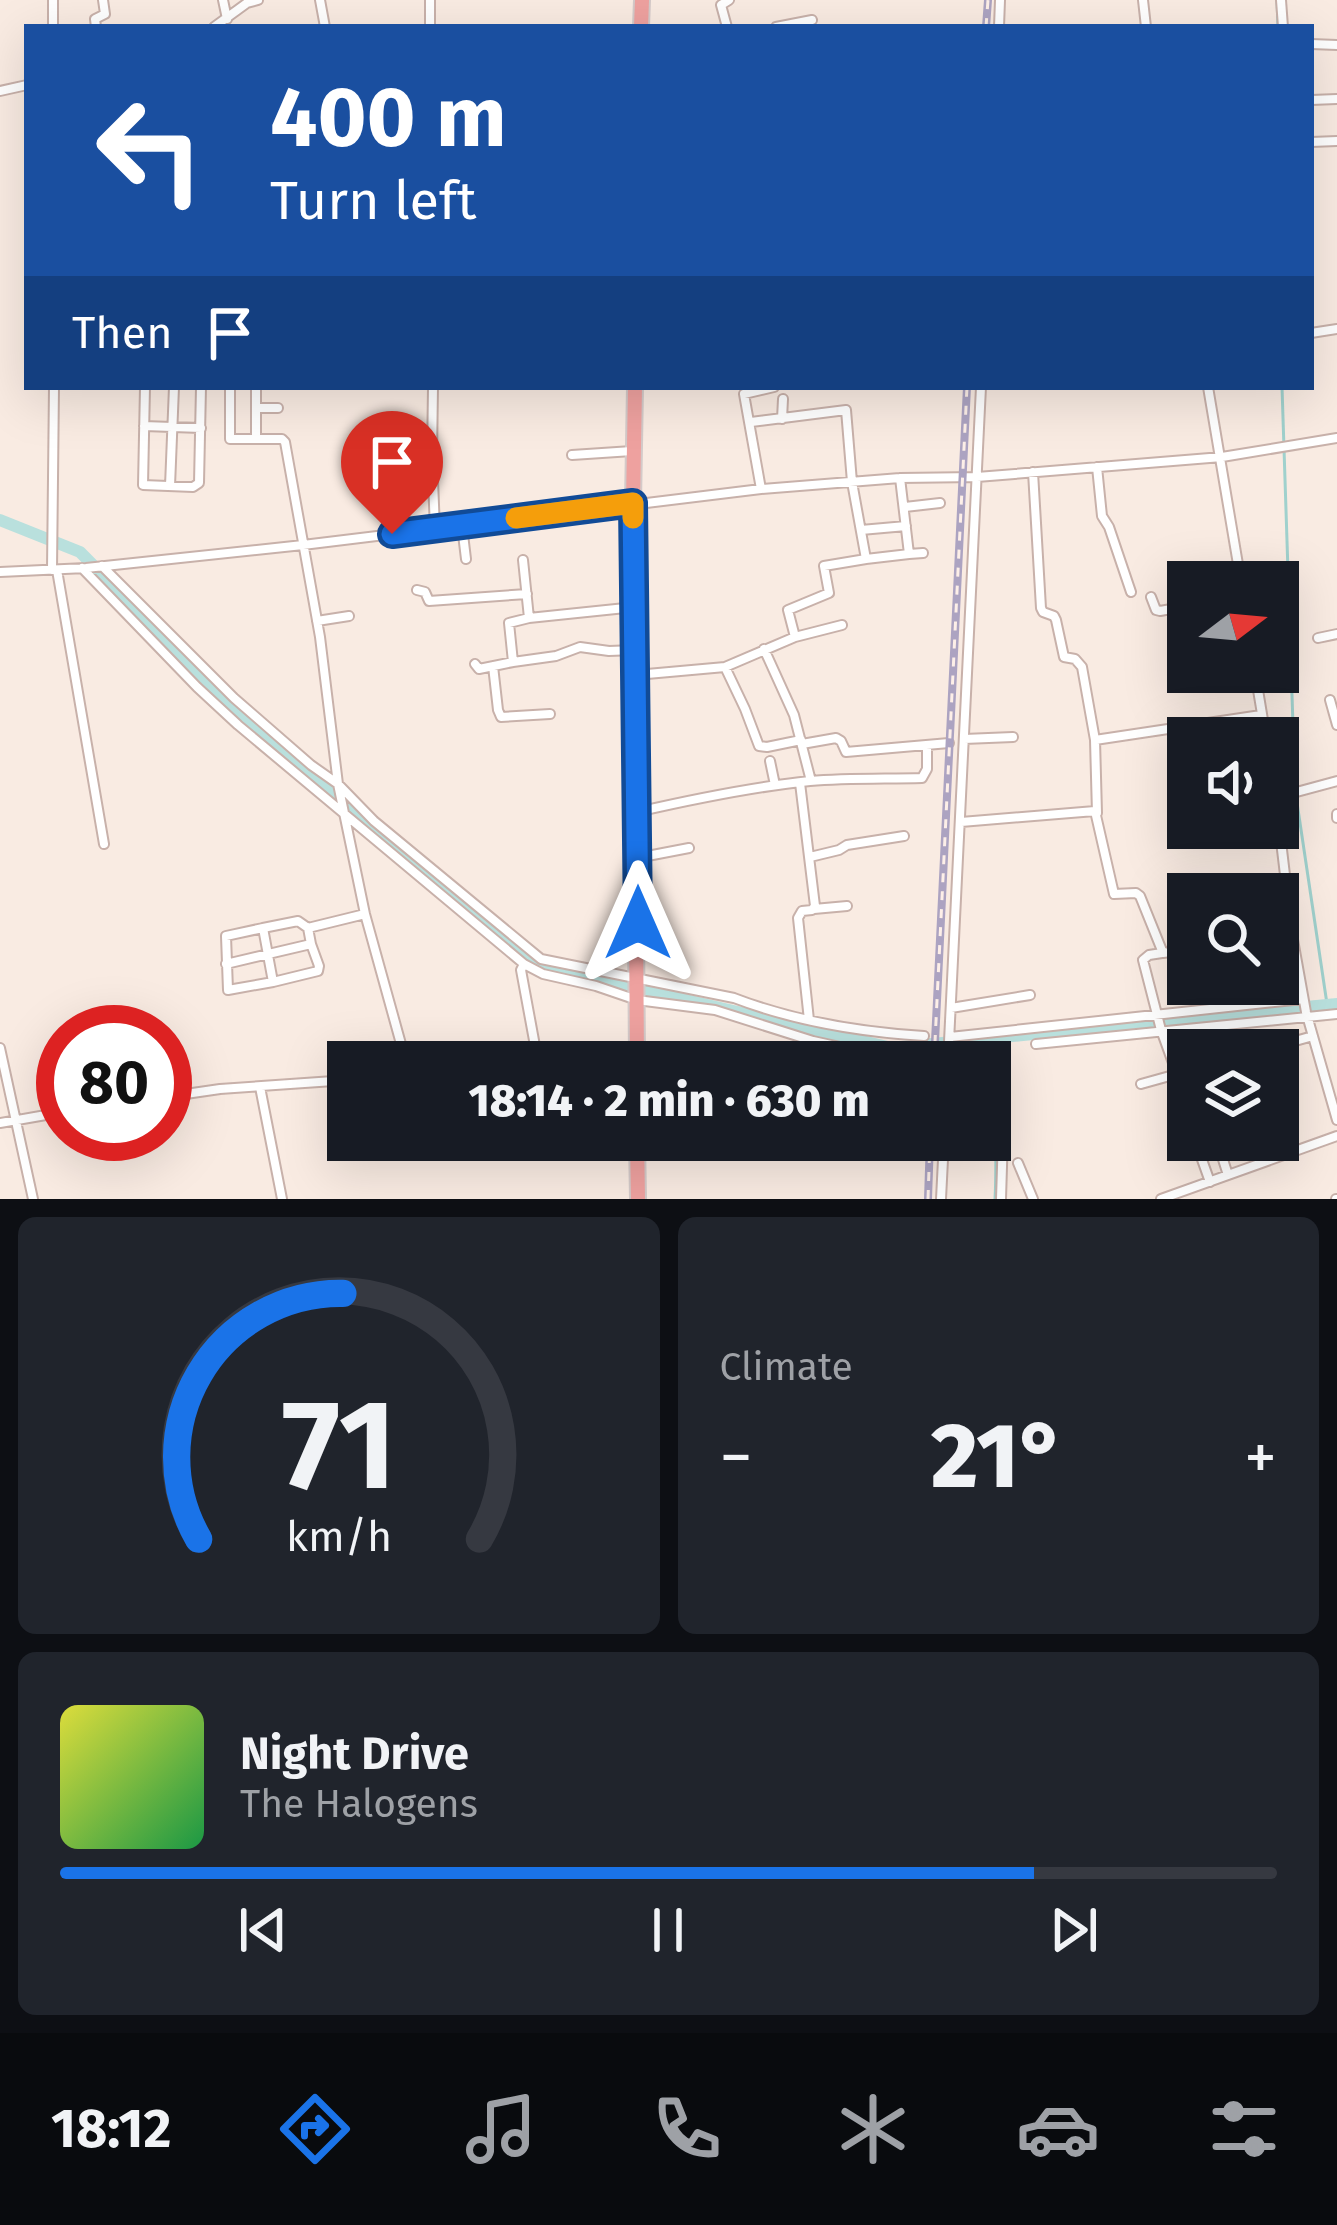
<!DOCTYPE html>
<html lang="en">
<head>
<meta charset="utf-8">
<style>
	body { margin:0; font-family:"Fira Sans",sans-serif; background:#20242c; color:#f1f3f6; height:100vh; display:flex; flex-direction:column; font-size:45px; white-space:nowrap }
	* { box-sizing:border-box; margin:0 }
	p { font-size:39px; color:#9ea1a6 }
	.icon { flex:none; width:66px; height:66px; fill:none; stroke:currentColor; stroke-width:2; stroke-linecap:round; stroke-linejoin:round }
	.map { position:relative; height:1199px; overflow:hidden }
	.details { display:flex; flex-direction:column; gap:18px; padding:18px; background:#0d0f14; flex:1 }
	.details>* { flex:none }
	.top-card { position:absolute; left:24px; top:24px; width:1290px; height:366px; border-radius:0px; box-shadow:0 12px 48px #0002; background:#1a4fa0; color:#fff; overflow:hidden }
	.needle { width:78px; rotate:74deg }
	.tools { position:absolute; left:1167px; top:561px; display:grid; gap:24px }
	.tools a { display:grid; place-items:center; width:132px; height:132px; border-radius:0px; background:#171b24; box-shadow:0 12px 48px #0002; font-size:60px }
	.speed { position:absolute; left:36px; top:1005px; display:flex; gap:24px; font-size:60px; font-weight:700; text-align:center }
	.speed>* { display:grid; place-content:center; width:156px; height:156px; border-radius:50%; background:#171b24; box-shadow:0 12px 48px #0002; line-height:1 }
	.speed .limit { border:18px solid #d22; background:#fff; color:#111 }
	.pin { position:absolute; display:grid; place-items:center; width:102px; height:102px; color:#fff; margin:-123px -51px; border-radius:50% 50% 50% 0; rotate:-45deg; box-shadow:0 0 12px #0007 }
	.pin .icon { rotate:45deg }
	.me { position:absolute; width:132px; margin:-66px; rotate:0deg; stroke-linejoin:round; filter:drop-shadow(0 0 9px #0008) }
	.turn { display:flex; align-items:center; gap:42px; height:252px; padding:0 48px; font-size:54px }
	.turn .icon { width:156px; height:156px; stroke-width:2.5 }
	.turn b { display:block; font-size:84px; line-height:102px }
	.then { display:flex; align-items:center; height:114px; padding:0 48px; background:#0003; gap:24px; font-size:45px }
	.big { font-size:90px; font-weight:800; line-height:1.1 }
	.details .widget { flex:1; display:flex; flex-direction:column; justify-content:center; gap:18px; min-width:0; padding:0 42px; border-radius:18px; background:#20242c }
	.details .dial { align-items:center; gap:0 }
	.dial svg { height:312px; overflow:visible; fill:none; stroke:#363941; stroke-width:7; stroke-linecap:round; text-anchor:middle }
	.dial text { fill:#f1f3f6; stroke:none }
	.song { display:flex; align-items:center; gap:36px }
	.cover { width:144px; height:144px; border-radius:18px; background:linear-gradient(135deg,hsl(60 70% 55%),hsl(140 70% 35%)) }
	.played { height:12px; border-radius:6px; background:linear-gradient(90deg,#1a73e8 80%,#363941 80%) }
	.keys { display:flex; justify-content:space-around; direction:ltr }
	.heat { display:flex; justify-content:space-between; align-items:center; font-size:66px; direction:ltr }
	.details .tiles { flex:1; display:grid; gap:18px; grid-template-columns:1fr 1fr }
	.widget:last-child { grid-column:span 2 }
	.trip { position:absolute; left:327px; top:1041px; width:684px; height:120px; border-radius:0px; background:#171b24; box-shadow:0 12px 48px #0002; font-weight:800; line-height:120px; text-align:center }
	.dock { display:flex; height:192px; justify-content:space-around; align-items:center; background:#090b0e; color:#9ea1a6 }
	.dock .icon { width:84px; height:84px }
	.dock .active { color:#1a73e8 }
	.dock b { font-size:54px; color:#f1f3f6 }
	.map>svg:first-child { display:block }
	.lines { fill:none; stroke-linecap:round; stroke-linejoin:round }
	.stream { stroke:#a0d1cd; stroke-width:3 }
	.river { stroke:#b9e0dd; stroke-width:12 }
	.street-casing { stroke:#c8b1aa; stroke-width:12 }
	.highway-casing { stroke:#d4cac9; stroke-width:18 }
	.street { stroke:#fff; stroke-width:8 }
	.highway { stroke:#eea19f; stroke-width:14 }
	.rail-casing { stroke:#aca3c1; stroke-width:8 }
	.rail { stroke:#fdefe8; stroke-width:3; stroke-dasharray:9; stroke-linecap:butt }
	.route-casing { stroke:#114b97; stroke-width:30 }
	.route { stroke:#1a73e8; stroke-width:21 }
	.slow { stroke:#f59e0b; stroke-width:21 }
</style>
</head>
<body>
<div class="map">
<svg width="1337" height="1199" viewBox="0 0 1337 1199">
	<rect width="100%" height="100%" fill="#f9ebe2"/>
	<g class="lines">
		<path class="stream" d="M1277 0 1278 27
			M1282 387 1295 787
			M1296 796 1327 1004
			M995 1199C998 1146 993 1093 995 1040"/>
		<path class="river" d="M0 520 80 552 250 724 539 966 892 1048 1337 1004"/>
		<g class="street-casing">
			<path id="street" d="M53 0V27
				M223 0 227 19
				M320 0 325 27
				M430 0V27
				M1143 0 1146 27
				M1281 0 1283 27
				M96 27 95 19 105 14 103 0
				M214 27 247 3 258 0
				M727 27 721 5 729 0
				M776 27 812 20
				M999 27 1000 0
				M1311 44 1337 45
				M0 91 27 85
				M1311 100 1337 99
				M1311 142 1337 141
				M1311 333 1337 329
				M145 387 143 485 193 487 199 483 201 387
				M230 387V439H282L285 442 320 637 338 784 365 914 406 1062
				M433 387 432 456 435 529
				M1208 387 1241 582
				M257 408H278
				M782 419 783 399
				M751 422 846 410 852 482 866 559 909 554 900 478
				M144 426 201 428
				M256 439V387
				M572 455 632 451
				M432 467 403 469 404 473 433 471
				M1097 467 1102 516 1109 527 1131 592
				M1033 472 1041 608 1043 612 1054 616 1056 620 1064 657 1075 659 1082 667 1095 740 1261 715
				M170 486 174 387
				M761 489 744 394 774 387
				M905 507 940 503
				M462 526 466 559
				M861 530 906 526
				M909 554 923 553
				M523 560 529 618 635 607
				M102 566 234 698 311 765 338 784 374 821 541 959 734 998C794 1021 859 1032 924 1036
				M82 568 197 687 238 725 524 964 543 974 596 986 637 1000 715 1010 813 1041 895 1059
				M52 570 54 387
				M57 570 104 844
				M0 572 86 568 303 545 761 489 900 478 977 477 1222 457 1337 438
				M417 590 425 592 429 601 527 594
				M1151 597 1156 610 1160 611 1188 606
				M529 618 509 623 513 662 556 656 580 647 609 651 635 650
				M317 621 349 616
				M795 637 788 610 829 593 824 566 866 559
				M1318 638 1337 634
				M764 649 794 715 811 781
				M475 664 479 669 513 662
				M493 666 498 710 501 717 550 714
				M725 667 795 637 842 625
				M1255 672 1266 738
				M636 675 725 667 745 709 759 746 767 747 801 740
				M1330 700 1337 725
				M964 739 1013 737
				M1095 740 1097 813
				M802 744 836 738 841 741 846 752 949 743
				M770 761 775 785
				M800 783 815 906 812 910 802 911 798 918 809 1020
				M1278 797 1337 781
				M637 812C694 799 751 787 810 781 847 778 885 779 922 778L927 769V745
				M1337 814V818
				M1278 816 1292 934 1306 1012 1337 1120
				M961 822 1095 811 1114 894 1136 893 1140 896 1163 953 1188 950
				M810 857 839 850 847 845 904 836
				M637 858 689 848
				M814 909 847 906
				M263 928 226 936 228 990 273 982 263 928 298 921 308 928 365 914
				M1278 936 1292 934
				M1162 953 1149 955 1143 960 1161 1030 1177 1074 1188 1071
				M226 964 311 944 308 928
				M524 964 521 970 538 1062
				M273 982 318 971 319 966 311 944
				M951 1008 1030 995
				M950 1037 1303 999
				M1036 1044 1337 1014
				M0 1048 33 1199
				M1263 1050 1313 1036
				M948 1062 981 387
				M1141 1084 1177 1074
				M260 1087 282 1199
				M165 1097 220 1089 348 1080
				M0 1123 63 1112
				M1195 1140 1210 1182
				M1218 1144 1228 1175
				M1018 1163 1033 1199
				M941 1199 944 1140
				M1001 1199 1005 1070
				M1161 1199 1337 1136
				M1336 1199H1337"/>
		</g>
		<g class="highway-casing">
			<path id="highway" d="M641 27 642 0
				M635 387 633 503 637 1062
				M637 1140 638 1199"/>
		</g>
		<use href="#street" class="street"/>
		<use href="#highway" class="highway"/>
		<g class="rail-casing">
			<path id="rail" d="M986 27 988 0
				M934 1062 967 387
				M928 1199 930 1140"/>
		</g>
		<use href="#rail" class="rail"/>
	</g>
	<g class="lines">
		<g class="route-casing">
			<path id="route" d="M392 534 633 503 638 923"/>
		</g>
		<use href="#route" class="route"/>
		<path class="slow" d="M516 518 633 503V518"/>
	</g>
</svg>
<div class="tools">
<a><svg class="needle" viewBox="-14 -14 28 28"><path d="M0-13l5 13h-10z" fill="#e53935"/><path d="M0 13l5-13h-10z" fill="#9ea1a6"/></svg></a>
<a><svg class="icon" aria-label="sound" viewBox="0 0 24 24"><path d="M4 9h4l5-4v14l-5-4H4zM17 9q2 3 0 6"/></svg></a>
<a><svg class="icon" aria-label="search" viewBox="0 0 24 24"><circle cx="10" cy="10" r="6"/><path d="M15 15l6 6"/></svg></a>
<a><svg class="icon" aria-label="layers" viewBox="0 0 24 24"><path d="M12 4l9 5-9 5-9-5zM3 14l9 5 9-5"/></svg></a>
</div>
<div class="speed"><div class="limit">80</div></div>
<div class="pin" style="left:392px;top:534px;background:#d93025"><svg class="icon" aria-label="arrive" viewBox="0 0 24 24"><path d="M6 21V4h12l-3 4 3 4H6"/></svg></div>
<svg class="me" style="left:638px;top:923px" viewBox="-20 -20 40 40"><path d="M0-17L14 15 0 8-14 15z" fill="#1a73e8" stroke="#fff" stroke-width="4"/></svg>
<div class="trip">18:14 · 2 min · 630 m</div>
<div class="top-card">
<div class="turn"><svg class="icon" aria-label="left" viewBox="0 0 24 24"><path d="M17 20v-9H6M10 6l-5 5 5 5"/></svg><div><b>400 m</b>Turn left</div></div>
<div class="then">Then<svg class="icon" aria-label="arrive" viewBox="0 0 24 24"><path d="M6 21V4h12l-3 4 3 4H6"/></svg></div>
</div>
</div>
<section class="details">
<div class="tiles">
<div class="widget dial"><svg viewBox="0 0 100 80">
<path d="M14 69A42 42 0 1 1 86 69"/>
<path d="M14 69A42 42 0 0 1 51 6" stroke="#1a73e8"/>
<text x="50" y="56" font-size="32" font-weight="700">71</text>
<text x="50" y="72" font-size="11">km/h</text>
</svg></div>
<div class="widget"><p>Climate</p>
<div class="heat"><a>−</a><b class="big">21°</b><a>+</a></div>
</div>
<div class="widget">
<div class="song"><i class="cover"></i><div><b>Night Drive</b><p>The Halogens</p></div></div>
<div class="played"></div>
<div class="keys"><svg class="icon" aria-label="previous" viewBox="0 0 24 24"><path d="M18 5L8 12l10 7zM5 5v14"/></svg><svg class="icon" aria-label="pause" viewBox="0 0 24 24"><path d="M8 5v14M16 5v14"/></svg><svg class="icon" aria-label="next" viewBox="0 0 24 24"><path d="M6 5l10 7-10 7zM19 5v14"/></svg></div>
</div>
</div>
</section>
<nav class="dock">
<b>18:12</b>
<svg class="icon active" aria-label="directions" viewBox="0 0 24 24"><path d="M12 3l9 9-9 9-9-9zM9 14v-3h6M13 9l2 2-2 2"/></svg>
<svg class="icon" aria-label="music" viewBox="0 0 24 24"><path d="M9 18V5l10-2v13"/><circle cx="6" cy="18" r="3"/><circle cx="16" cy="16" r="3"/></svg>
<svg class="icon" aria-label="phone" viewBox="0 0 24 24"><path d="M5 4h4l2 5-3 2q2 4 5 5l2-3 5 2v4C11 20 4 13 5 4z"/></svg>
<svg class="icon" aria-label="climate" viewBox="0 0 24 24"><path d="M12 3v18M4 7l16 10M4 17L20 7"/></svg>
<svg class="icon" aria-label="car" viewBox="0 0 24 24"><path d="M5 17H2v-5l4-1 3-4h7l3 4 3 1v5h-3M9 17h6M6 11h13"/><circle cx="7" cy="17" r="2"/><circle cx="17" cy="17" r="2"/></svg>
<svg class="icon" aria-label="filters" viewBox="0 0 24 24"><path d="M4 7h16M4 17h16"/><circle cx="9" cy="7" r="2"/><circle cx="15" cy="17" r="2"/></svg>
</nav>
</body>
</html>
